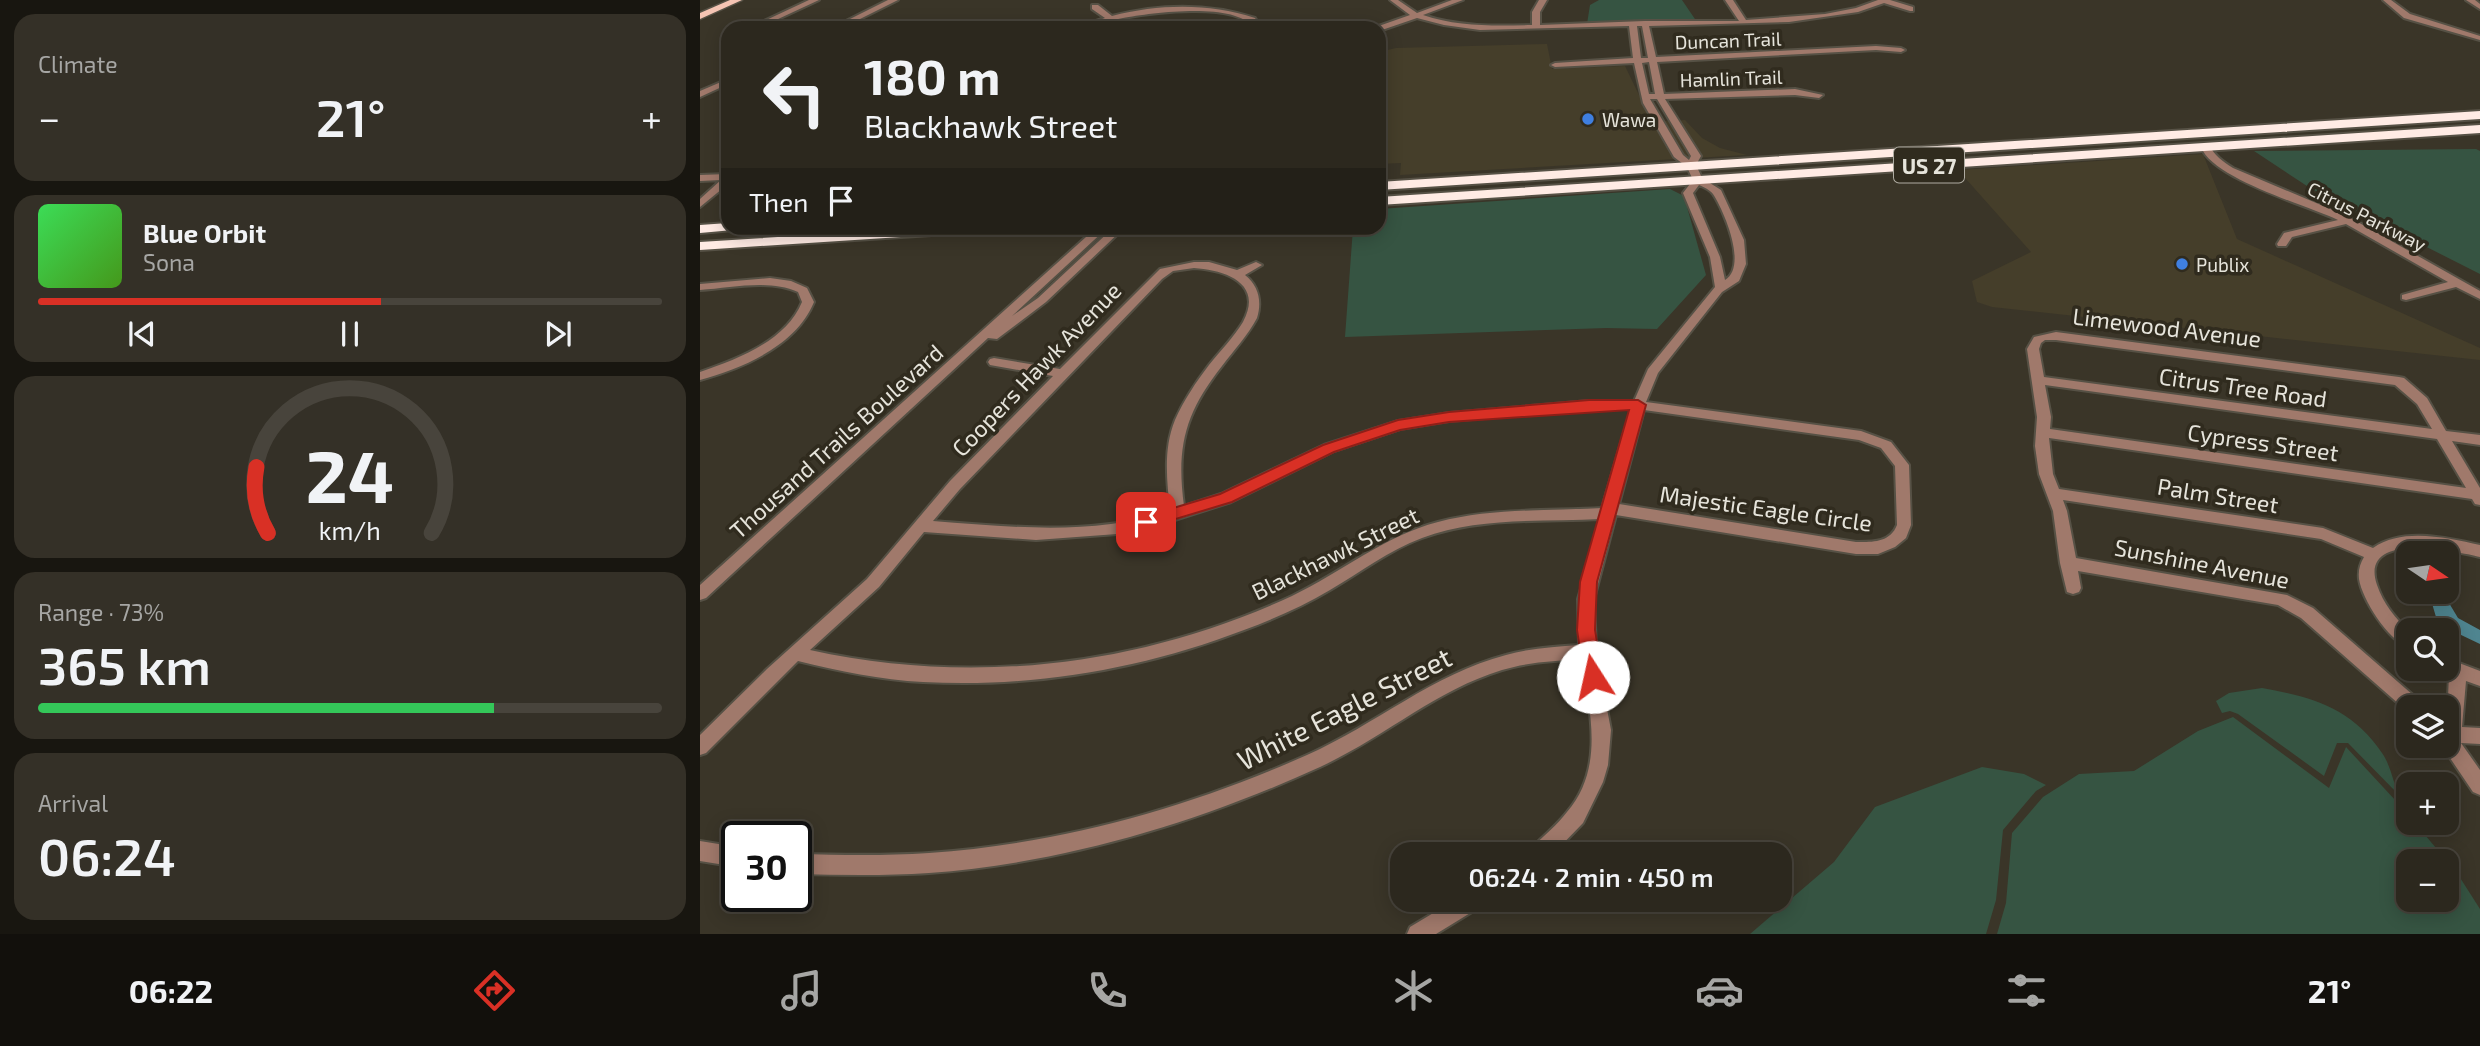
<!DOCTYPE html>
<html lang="en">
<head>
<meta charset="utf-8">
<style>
	body { margin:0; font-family:"Exo 2",sans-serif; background:#343027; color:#f1f3f6; height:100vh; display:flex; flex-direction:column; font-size:26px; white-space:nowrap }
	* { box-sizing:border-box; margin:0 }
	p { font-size:23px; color:#a6a6a4 }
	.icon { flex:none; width:38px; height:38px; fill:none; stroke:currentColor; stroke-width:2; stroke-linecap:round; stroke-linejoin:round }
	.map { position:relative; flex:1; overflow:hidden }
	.side { display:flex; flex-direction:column; gap:14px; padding:14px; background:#181610; width:700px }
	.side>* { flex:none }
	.guide { position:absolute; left:21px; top:21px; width:665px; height:214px; border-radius:21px; box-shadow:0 4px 18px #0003,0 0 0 2px #48443c; background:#2c281e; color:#f1f3f6; overflow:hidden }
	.needle { width:46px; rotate:103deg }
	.controls { position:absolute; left:1696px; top:541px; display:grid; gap:14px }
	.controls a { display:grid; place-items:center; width:63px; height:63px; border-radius:14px; background:#2c281e; box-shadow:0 4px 18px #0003,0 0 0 2px #48443c; font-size:35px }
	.speed { position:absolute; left:21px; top:821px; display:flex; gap:14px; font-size:35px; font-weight:700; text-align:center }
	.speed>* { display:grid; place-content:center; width:91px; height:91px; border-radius:50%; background:#2c281e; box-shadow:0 4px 18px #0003,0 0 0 2px #48443c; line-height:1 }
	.speed .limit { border:4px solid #111; border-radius:10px; background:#fff; color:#111 }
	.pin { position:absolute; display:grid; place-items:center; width:60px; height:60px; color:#fff; margin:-30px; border-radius:14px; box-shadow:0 4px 10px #0006 }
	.me { position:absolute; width:77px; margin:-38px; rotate:350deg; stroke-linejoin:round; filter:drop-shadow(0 0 5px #0008) }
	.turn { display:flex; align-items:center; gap:24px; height:147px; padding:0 28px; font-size:32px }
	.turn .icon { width:91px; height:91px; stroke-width:2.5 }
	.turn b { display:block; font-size:49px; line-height:60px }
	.then { display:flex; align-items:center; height:66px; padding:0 28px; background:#0003; gap:14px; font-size:26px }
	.big { font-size:52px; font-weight:600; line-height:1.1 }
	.side .card { flex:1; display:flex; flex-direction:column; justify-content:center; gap:10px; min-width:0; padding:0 24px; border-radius:21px; background:#343027 }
	.side .dial { align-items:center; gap:0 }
	.dial svg { height:182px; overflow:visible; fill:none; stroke:#48443c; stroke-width:7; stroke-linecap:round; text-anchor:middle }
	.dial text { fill:#f1f3f6; stroke:none }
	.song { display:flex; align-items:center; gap:21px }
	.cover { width:84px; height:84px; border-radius:10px; background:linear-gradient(135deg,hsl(130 70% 55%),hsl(100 70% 35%)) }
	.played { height:7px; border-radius:4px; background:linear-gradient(90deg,#d93025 55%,#48443c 55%) }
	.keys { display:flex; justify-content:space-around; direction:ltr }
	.heat { display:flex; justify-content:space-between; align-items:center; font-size:38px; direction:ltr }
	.charge { height:10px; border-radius:5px; background:linear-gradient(90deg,#34c759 73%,#48443c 0) }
	.trip { position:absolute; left:690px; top:842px; width:402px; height:70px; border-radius:21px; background:#2c281e; box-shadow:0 4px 18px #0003,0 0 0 2px #48443c; font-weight:600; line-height:70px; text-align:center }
	.menu { display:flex; height:112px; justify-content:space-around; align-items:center; background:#12100c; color:#a6a6a4 }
	.menu .icon { width:49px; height:49px }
	.menu .selected { color:#d93025 }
	.menu b { font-size:32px; color:#f1f3f6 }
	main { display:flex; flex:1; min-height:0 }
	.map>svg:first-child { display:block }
	.built { fill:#453e2a }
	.green { fill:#365442; fill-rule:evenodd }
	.water { fill:#4f8590 }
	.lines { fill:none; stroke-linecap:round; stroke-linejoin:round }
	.minor-casing { stroke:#565145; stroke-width:4 }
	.major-casing { stroke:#565145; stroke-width:3 }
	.highway-casing { stroke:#565145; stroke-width:4 }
	.minor { fill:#a0796b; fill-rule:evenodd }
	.major { fill:#f5c4b3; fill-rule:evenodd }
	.highway { fill:#ffebe4; fill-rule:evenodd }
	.route { fill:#d93025; stroke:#8d1f18; stroke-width:2 }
	.shop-dot { fill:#3f7fe0; stroke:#302b1e; stroke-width:2.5 }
	.labels { text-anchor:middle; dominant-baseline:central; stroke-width:7; stroke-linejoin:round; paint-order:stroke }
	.far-street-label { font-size:19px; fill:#e6e4db; stroke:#302b1e }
	.far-poi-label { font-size:19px; fill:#e6e4db; stroke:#302b1e; text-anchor:start }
	.shield { fill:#302b1e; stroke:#afaca2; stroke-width:2 }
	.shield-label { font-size:21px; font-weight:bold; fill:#e6e4db }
	.street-label { font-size:23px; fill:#e6e4db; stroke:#302b1e }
	.near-street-label { font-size:28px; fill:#e6e4db; stroke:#302b1e }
</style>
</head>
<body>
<main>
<section class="side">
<div class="card"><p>Climate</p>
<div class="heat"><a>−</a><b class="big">21°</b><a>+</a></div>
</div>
<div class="card">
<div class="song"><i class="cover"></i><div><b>Blue Orbit</b><p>Sona</p></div></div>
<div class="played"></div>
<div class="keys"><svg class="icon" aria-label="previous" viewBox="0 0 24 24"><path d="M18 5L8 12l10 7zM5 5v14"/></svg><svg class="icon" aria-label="pause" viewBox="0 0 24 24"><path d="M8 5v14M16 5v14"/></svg><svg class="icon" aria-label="next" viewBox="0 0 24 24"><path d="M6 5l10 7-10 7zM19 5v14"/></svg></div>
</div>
<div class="card dial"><svg viewBox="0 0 100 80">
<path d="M14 69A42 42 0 1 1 86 69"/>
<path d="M14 69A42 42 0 0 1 9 40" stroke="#d93025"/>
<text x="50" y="56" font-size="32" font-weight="700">24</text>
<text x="50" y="72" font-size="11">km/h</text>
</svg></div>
<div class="card"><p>Range · 73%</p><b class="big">365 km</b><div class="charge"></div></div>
<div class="card"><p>Arrival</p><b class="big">06:24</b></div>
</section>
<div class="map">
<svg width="1780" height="934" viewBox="0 0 1780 934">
	<rect width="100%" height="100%" fill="#3a3528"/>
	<path class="built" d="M847 44 852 69 925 66 952 122 985 120 1002 138 1020 148 1047 155 700 175 701 163 679 164V52L696 48Z
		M1503 154 1537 239 1780 348V360L1292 307 1277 302 1272 281 1331 252 1258 170Z"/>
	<path class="green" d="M899 0H982L997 22 887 24 890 5Z
		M1776 149 1780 151V274L1610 188 1554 151Z
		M970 189 984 196 1006 275 957 329 906 328 645 337 653 228H679V209Z
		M1562 688C1612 697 1652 708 1682 753 1690 764 1693 781 1698 794L1648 743H1637L1624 776 1538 714 1530 711 1522 713 1516 701 1529 693Z
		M1533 717 1629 788 1646 747 1708 814V822L1715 823 1757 873 1780 909V934H1297L1306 903 1312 833 1343 797 1379 774 1434 771 1498 731ZM1746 861V900H1708V861Z
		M1282 767 1324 774 1346 785 1336 791 1303 830 1296 900 1286 934H1050L1134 862 1175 807Z"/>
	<path class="water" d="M1731 600 1749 603 1758 618 1780 630V644L1759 634H1747L1746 630H1730L1721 622 1736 617Z"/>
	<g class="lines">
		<g class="minor-casing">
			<path id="minor" d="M109 0H119L59 28H49Z
				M188 0H198L142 28H132Z
				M690 0H698L717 13 752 0H763L723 15C758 27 796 26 832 25V12L839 0H847L840 12V25L945 21H1039L1025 0H1033L1046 20 1125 14 1156 8 1178 0H1190L1213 7V11H1210L1184 3 1158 12 1089 22 949 26 956 57 1176 46 1201 48 1205 50 1201 52 1176 50 957 62 964 94 1095 89 1123 95 1119 98 1095 95 965 99 1001 156 996 165 1002 178 1021 190 1044 240 1046 264 1039 281 1022 292 958 373 946 402 1161 431 1191 442 1209 465 1211 525 1206 538 1195 547 1178 554H1156L916 515 894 599 896 651 911 730 908 765 903 782 883 823 853 854H829L832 847C844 836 857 825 867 812 905 768 890 710 881 659 855 661 828 662 802 670 736 690 683 738 620 767 497 823 364 863 229 873 184 876 140 875 96 874V854C141 855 185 856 229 853 360 844 488 808 607 755 675 725 733 674 806 655 830 648 855 647 879 645L878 599 901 519C842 522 778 517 722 538 689 550 661 572 630 590 603 606 574 619 544 630 442 669 333 688 223 682 181 680 139 671 98 661L6 753 0 755V735L67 669 167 579 250 481 353 376 290 365 288 362 290 359 294 358 360 369 460 269 494 262H509L537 270 556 262 562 265 545 275C559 286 562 302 557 318 548 335 534 350 522 366 485 413 476 447 484 506L521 494 624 445 698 421 749 413 889 401H934L948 369 1015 287 1010 257 983 193 993 180 987 167 974 157 943 103 934 63 855 67 851 65 855 63 933 58 929 26 780 30 744 25 717 18 679 31V28L676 27 710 15ZM937 26H942L948 58H941ZM949 62 955 94H949L942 63ZM950 99H957L991 156 989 160 983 155ZM999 185C1004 187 1010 190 1013 194 1024 211 1048 266 1025 280L1020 257 993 193ZM494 268C525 270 564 283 543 322 534 337 520 351 509 365 496 382 484 400 475 420 463 449 467 481 470 511 394 536 311 527 233 521L260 489 462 279 473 271ZM889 409H931L902 508C848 511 791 508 738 522 684 536 642 572 592 596 440 666 274 686 110 650L179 587 224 532 336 540 417 534 462 524 531 502 634 451 700 429 749 421ZM944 410 1159 440 1181 448 1195 466 1197 525C1190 543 1172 542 1156 542L919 504Z
				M1683 0H1691L1710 14 1780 36V40L1704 18Z
				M1766 0H1775L1780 4V9Z
				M392 5H398L412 16C459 4 509 3 555 18L561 28H553C537 1 450 13 423 18 407 21 392 28 375 28L405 18 392 9Z
				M214 22H220L222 28H214Z
				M28 79V84L0 97V91Z
				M1506 144 1509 145C1515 156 1522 161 1533 168L1647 216 1780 291V299L1756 287 1706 300 1702 299V295L1748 282 1646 224 1592 237 1586 246H1578L1577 244 1584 233 1638 220C1606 205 1513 179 1501 147Z
				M28 174V184L0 207V199L21 180 0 181V175Z
				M396 228H407L312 316 338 298 413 228H424L346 302 297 339 288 338 6 598 0 600V585Z
				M70 278 91 281 107 288 114 302C96 346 43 368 0 380V372C38 359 86 341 102 302L98 292C68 279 32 288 0 290V284Z
				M1356 332 1699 377 1704 378 1727 398 1746 431 1780 435V445L1752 441 1780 488V505L1775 504 1772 499 1349 438 1353 474 1359 489 1623 528 1673 548C1703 527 1747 538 1780 545V557C1754 551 1658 530 1677 585 1683 603 1695 618 1708 630V647C1688 640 1662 599 1659 579 1658 570 1660 564 1664 557L1621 539 1363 500 1367 511 1376 558 1587 595 1613 608 1721 702 1724 707H1708V712L1601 618 1578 605 1378 571 1381 588 1379 592 1373 594 1367 592 1360 563 1353 511 1339 474 1335 446 1337 417 1327 349 1334 337ZM1345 340H1356L1695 385 1717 404 1732 429 1344 377 1339 349 1341 343ZM1345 385 1737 439 1766 488 1350 429 1351 417Z
				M1746 658 1780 671V686L1766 681 1762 727 1780 728V744L1761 743 1780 770V795L1773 792 1742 746H1746L1749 674 1739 668H1746Z
				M0 841 37 847V867L0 861Z
				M755 900H783L780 907 736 934H707L710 927Z"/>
		</g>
		<g class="major-casing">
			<path id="major" d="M30 0H42L0 19V13Z"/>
		</g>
		<g class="highway-casing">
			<path id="highway" d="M1780 111V119L679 190V182Z
				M1780 125V133L679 205V197Z
				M28 223V228H35L33 230 0 233V225Z
				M219 228H285L278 232 0 250V242Z"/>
		</g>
		<use href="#minor" class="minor"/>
		<use href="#major" class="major"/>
		<use href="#highway" class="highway"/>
	</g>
	<path class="route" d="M889 400H938L946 405 897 582 895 630 903 677 900 683H887L884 677 877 630 880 582 929 410 749 422 700 430 634 452 532 502 446 528 438 522 440 518 520 494 623 445 698 420 749 412Z"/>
	<g class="shop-dot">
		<circle cx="888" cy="119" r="7"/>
		<circle cx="1482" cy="264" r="7"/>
	</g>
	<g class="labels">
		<g class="far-street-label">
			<text transform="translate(1028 40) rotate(-2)">Duncan Trail</text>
			<text transform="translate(1031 78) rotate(-2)">Hamlin Trail</text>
			<text transform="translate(1667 216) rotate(27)">Citrus Parkway</text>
		</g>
		<g class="far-poi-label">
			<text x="902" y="119">Wawa</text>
			<text x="1496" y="264">Publix</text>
		</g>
		<rect class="shield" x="1194" y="147.5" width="70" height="35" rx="5"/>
		<g class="shield-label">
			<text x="1229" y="165">US 27</text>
		</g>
		<g class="street-label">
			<text transform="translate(1467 327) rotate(7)">Limewood Avenue</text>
			<text transform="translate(336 369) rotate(-46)">Coopers Hawk Avenue</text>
			<text transform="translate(1543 387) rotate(8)">Citrus Tree Road</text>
			<text transform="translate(136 441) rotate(-42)">Thousand Trails Boulevard</text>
			<text transform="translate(1563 442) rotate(8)">Cypress Street</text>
			<text transform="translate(1518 495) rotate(9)">Palm Street</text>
			<text transform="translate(1066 508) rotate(8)">Majestic Eagle Circle</text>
			<text transform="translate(635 553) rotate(-26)">Blackhawk Street</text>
			<text transform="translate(1502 563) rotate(11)">Sunshine Avenue</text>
		</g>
		<g class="near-street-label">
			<text transform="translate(644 708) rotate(-27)">White Eagle Street</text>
		</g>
	</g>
</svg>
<div class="controls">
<a><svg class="needle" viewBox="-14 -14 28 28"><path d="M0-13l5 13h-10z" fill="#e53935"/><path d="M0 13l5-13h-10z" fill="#a6a6a4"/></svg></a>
<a><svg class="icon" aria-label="search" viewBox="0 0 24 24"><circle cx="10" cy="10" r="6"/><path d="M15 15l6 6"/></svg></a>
<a><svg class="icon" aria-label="layers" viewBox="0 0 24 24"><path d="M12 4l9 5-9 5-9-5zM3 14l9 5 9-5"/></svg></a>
<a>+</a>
<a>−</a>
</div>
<div class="speed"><div class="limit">30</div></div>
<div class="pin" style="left:446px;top:522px;background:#d93025"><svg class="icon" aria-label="arrive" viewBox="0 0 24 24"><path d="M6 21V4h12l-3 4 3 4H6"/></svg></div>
<svg class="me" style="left:893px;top:677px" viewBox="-20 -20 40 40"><circle r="19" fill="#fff"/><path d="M0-13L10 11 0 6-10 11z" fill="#d93025"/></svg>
<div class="trip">06:24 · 2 min · 450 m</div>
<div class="guide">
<div class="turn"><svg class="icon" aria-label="left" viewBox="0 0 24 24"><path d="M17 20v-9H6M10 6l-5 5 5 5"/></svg><div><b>180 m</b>Blackhawk Street</div></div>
<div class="then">Then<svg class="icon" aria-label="arrive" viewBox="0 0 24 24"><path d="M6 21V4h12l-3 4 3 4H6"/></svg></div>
</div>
</div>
</main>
<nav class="menu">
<b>06:22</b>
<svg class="icon selected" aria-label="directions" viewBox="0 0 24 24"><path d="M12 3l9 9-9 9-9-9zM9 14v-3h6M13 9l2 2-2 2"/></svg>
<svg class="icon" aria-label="music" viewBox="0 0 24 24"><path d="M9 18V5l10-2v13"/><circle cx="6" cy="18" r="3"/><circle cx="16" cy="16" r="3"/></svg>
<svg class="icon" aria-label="phone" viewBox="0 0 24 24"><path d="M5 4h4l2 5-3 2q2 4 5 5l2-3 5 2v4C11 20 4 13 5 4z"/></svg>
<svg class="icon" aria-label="climate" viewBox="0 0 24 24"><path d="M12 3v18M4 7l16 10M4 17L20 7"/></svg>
<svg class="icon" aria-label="car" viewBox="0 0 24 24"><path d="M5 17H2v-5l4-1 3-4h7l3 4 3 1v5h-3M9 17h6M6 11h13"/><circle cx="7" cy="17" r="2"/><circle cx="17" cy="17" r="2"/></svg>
<svg class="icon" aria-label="filters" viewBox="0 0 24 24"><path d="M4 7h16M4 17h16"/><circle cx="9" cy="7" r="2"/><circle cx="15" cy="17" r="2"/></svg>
<b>21°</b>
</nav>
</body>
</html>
